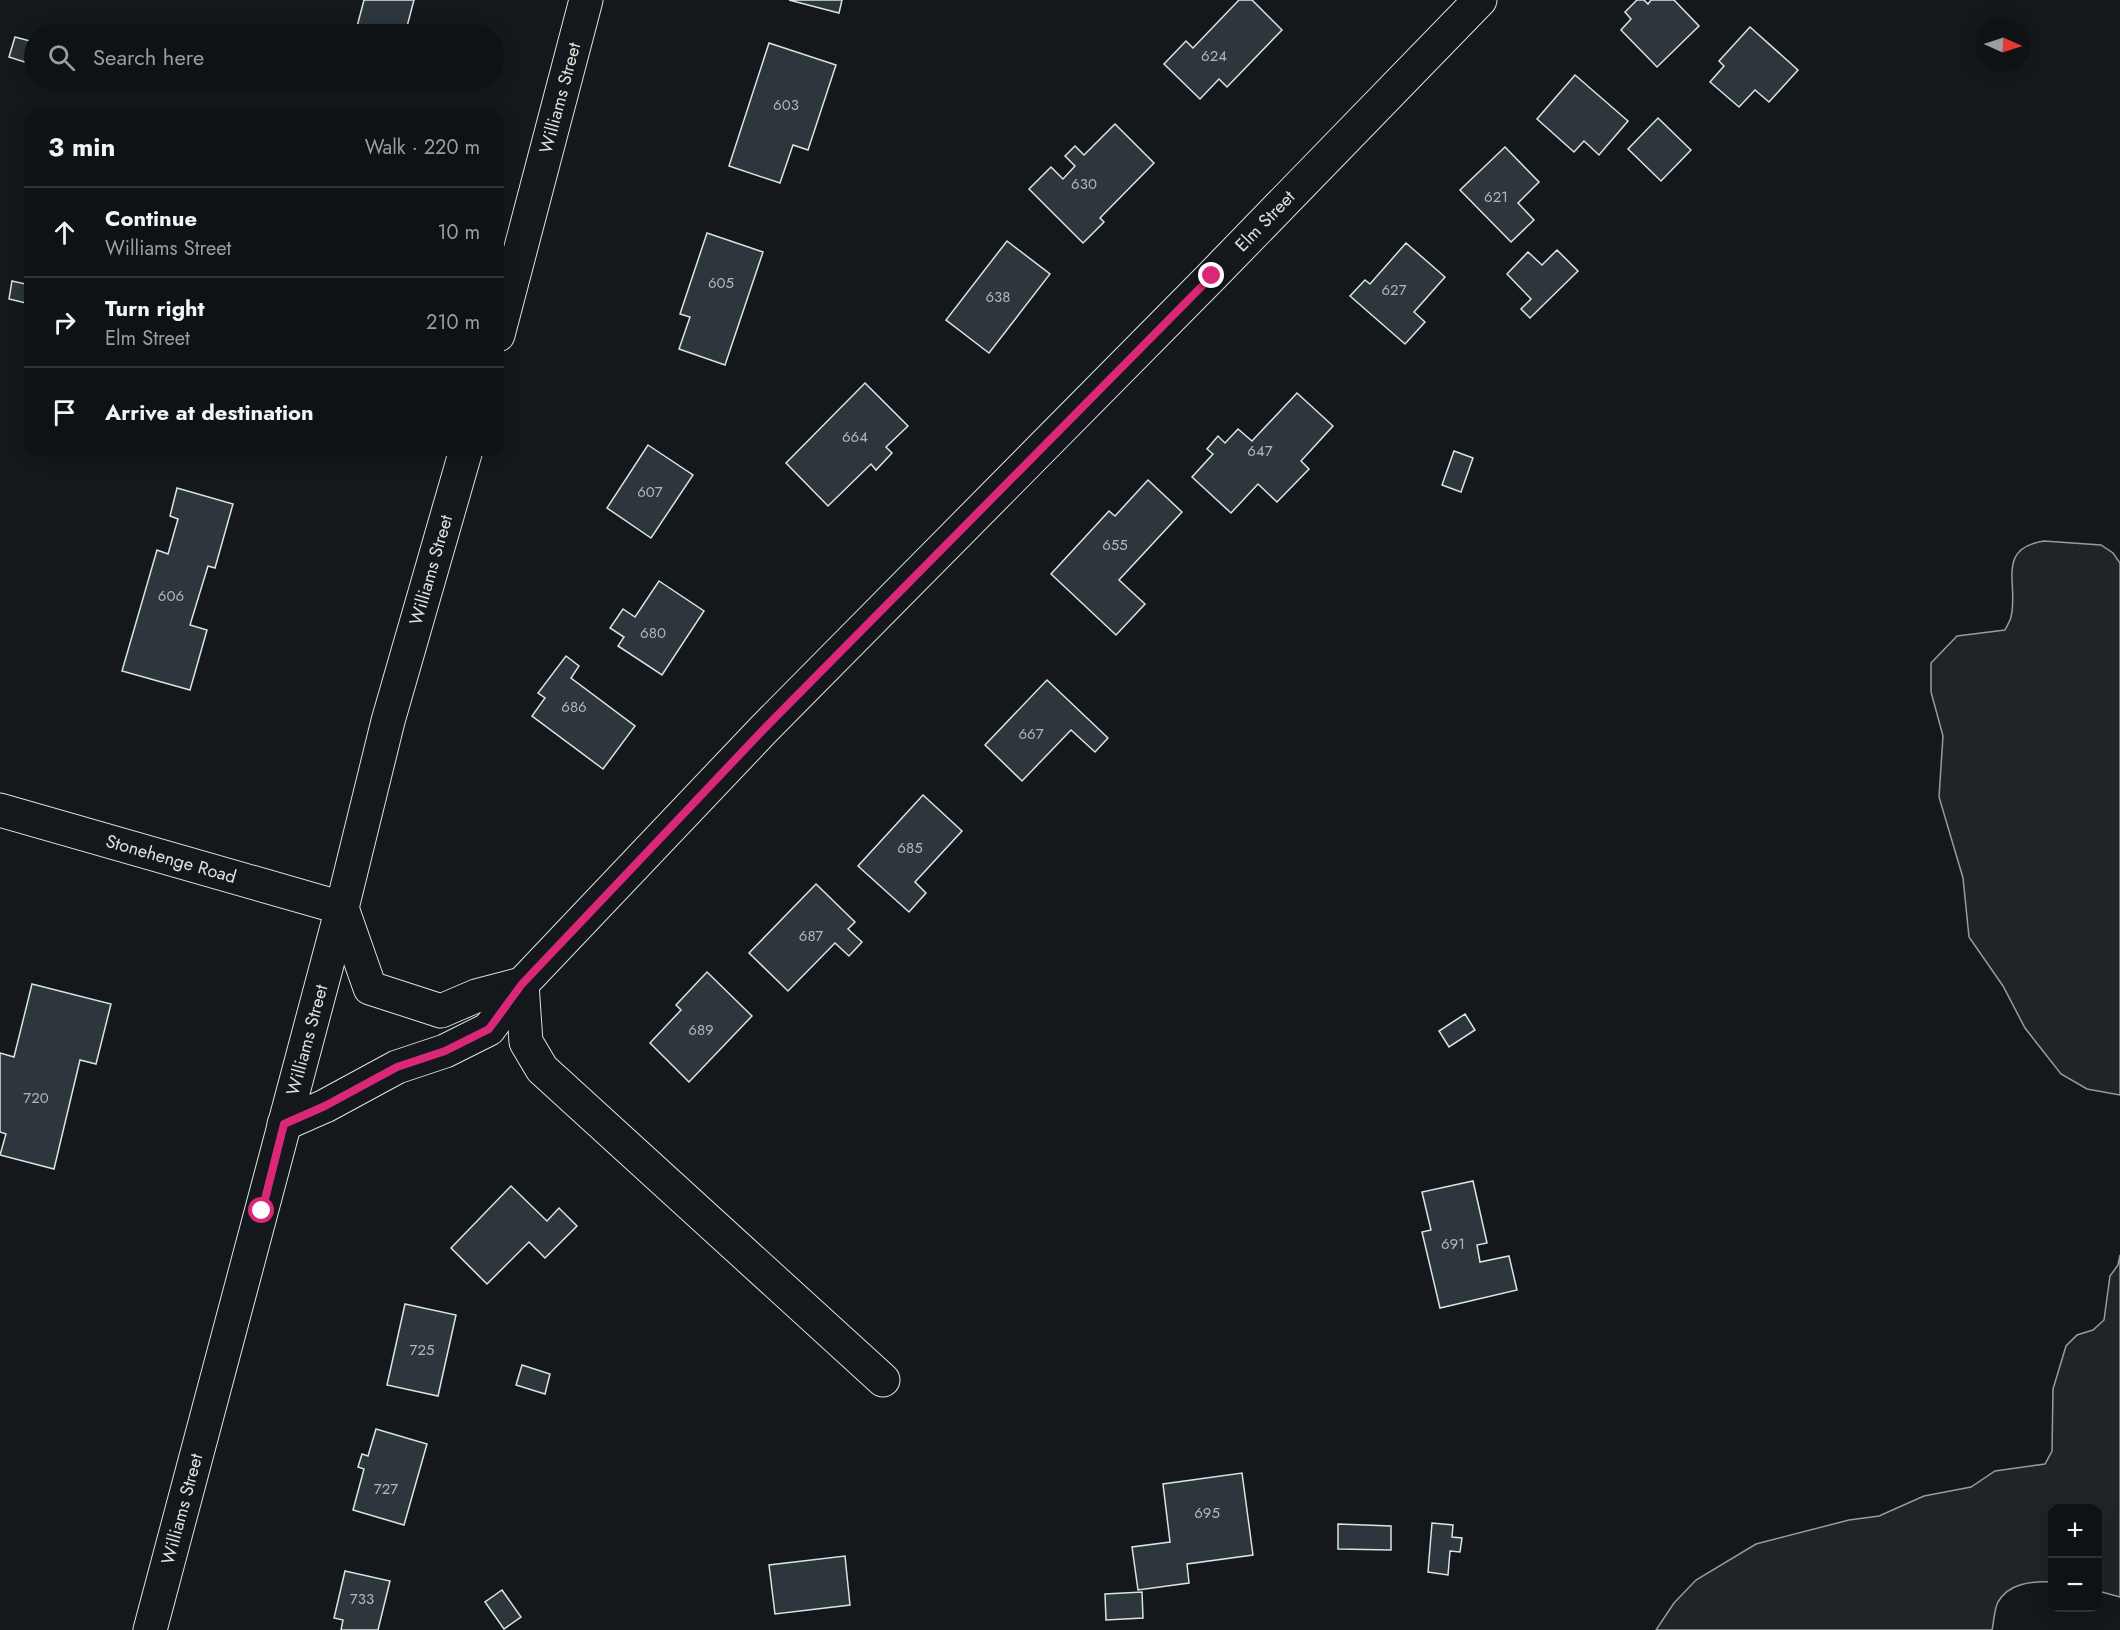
<!DOCTYPE html>
<meta charset="utf-8">
<style>
:root{--surface:#0f1215;--page:#181b1e;--text:#f1f3f6;--muted:#9b9ea0;--line:#2f3234}
body{margin:0;font-family:Jost,sans-serif;background:var(--page);color:var(--text)}
.controls{position:absolute;right:18px;bottom:18px;display:grid;overflow:hidden;border-radius:12px;box-shadow:0 3px 15px #0003}
.controls button{width:54px;height:54px;display:grid;place-items:center;padding:0;border:0;border-bottom:2px solid var(--line);background:var(--surface);color:var(--text);font:30px sans-serif}
.compass{position:absolute;left:1976px;top:18px;width:54px;height:54px;border-radius:50%;background:var(--surface);box-shadow:0 3px 15px #0003;rotate:93deg}
.stop{position:absolute;width:18px;height:18px;margin:-14px;border:4px solid #db2777;border-radius:50%;background:#fff}
.stop.end{background:#db2777;border-color:#fff;box-shadow:0 2px 6px #0008}
.list{margin:0;padding:0;list-style:none}
h2{display:flex;justify-content:space-between;align-items:center;height:78px;margin:0;padding:0 24px;font-size:26px}
h2 small{font-size:20px;font-weight:400;color:var(--muted)}
.list li{display:grid;grid-template-columns:39px 1fr auto;gap:18px;align-items:center;box-sizing:border-box;height:90px;padding:0 24px;border-top:2px solid var(--line)}
.list b{display:block;font-size:22px;white-space:nowrap}
.list p{margin:0;font-size:20px;white-space:nowrap;color:var(--muted)}
.list em{font-size:20px;font-style:normal;color:var(--muted)}
.icon{flex:none;width:33px;height:33px;fill:none;stroke:currentColor;stroke-width:2;stroke-linecap:round;stroke-linejoin:round}
.map{position:relative;flex:none;width:2120px;height:1630px;overflow:hidden}
.search{position:absolute;background:var(--surface);box-shadow:0 3px 15px #0003;left:24px;top:24px;width:480px;height:66px;display:flex;align-items:center;gap:15px;box-sizing:border-box;padding:0 21px;border-radius:33px;color:var(--muted);font-size:22px}
.panel{position:absolute;background:var(--surface);box-shadow:0 3px 15px #0003;left:24px;top:108px;width:480px;height:348px;border-radius:18px}
.map>svg:first-child{display:block}
.green{fill:#202428;stroke:#939e99;stroke-width:1.5}
.building{fill:#2c363c;stroke:#d8e6dc;stroke-width:1.5}
.lines{fill:none;stroke-linecap:round;stroke-linejoin:round}
.street-casing{stroke:#d8e6dc;stroke-width:35}
.secondary-casing{stroke:#d8e6dc;stroke-width:35}
.street{stroke:#14181c;stroke-width:33}
.secondary{stroke:#14181c;stroke-width:33}
.route{stroke:#db2777;stroke-width:8}
.labels{text-anchor:middle;dominant-baseline:central;stroke-width:4.5;stroke-linejoin:round;paint-order:stroke}
.number-label{font-size:15px;fill:#adbab4}
.street-label{font-size:18px;fill:#d8e6dc;stroke:#14181c}
</style>
<div class="map">
<svg width="2120" height="1630" viewBox="0 0 2120 1630">
<rect width="100%" height="100%" fill="#14181c"/>
<!-- green -->
<g class="green">
<path d="M2044,541l57,4 12,8 7,10v532l-33,-6 -26,-15 -36,-46 -22,-42 -34,-49 -6,-59 -24,-81 4,-61 -12,-44v-29l26,-27 48,-6c2,-4 5,-9 6,-13 8,-33 -16,-68 33,-76z"/>
<path d="M2120,1255v342l-22,-6v-83h-46v74c-20,-1 -43,1 -54,20 -4,8 -4,20 -6,28h-336l18,-27 22,-23 60,-36 93,-24 30,-4 45,-20 47,-9 24,-16 50,-7 7,-13 1,-62 13,-43 11,-11 16,-5 11,-10 6,-44 8,-11z"/>
</g>
<!-- building -->
<g class="building">
<polygon points="364,0 414,0 405,34 355,34"/>
<polygon points="789,0 842,0 839,13"/>
<polygon points="1239,0 1252,0 1282,30 1227,87 1219,79 1200,99 1164,64 1186,41 1193,48"/>
<polygon points="1637,0 1644,0 1648,4 1651,0 1674,0 1699,26 1657,67 1621,30 1631,19 1625,12"/>
<polygon points="1750,27 1798,70 1769,102 1755,90 1739,107 1710,82 1724,66 1719,61"/>
<polygon points="15,37 34,42 34,65 9,57"/>
<polygon points="769,43 836,65 808,150 793,145 780,183 729,166"/>
<polygon points="1575,75 1628,121 1599,155 1584,141 1574,152 1537,119"/>
<polygon points="1658,118 1691,150 1661,181 1628,149"/>
<polygon points="1115,124 1154,163 1100,218 1104,222 1083,243 1029,189 1051,167 1063,179 1075,166 1065,156 1075,146 1084,155"/>
<polygon points="1505,147 1539,182 1518,203 1534,220 1511,242 1460,190"/>
<polygon points="707,233 763,252 725,365 679,349 690,317 680,314"/>
<polygon points="1007,241 1050,274 989,353 946,320"/>
<polygon points="1406,243 1445,277 1414,312 1425,322 1405,344 1350,296 1365,280 1370,284"/>
<polygon points="1557,250 1578,271 1530,318 1521,309 1531,299 1507,274 1528,252 1542,265"/>
<polygon points="12,281 30,285 30,304 9,299"/>
<polygon points="865,383 908,426 886,447 892,453 876,470 871,464 828,506 786,463"/>
<polygon points="1297,393 1333,426 1301,461 1309,469 1277,502 1258,484 1231,513 1192,477 1213,454 1207,449 1218,436 1225,443 1238,429 1252,441"/>
<polygon points="648,445 693,475 651,538 607,508"/>
<polygon points="1454,451 1473,458 1461,492 1442,485"/>
<polygon points="1148,480 1182,512 1119,580 1145,604 1116,635 1051,574 1109,511 1115,516"/>
<polygon points="177,488 233,504 215,568 208,566 190,625 207,630 190,690 122,671 157,550 168,554 178,519 170,516"/>
<polygon points="659,581 704,611 662,675 618,646 624,637 610,628 623,609 635,617"/>
<polygon points="566,656 579,666 571,678 635,726 603,769 532,716 545,698 538,693"/>
<polygon points="1047,680 1108,738 1095,752 1071,730 1022,781 985,745"/>
<polygon points="923,795 962,831 915,882 926,893 909,912 858,866"/>
<polygon points="816,884 855,922 848,929 862,942 849,956 835,943 788,991 749,953"/>
<polygon points="707,972 752,1016 689,1082 650,1043 681,1010 676,1005"/>
<polygon points="32,984 111,1004 96,1064 80,1060 54,1169 0,1155 6,1134 0,1132 0,1053 14,1057"/>
<polygon points="1465,1014 1475,1030 1449,1047 1439,1031"/>
<polygon points="1473,1181 1487,1243 1477,1245 1480,1262 1509,1256 1517,1290 1440,1308 1422,1232 1431,1230 1422,1192"/>
<polygon points="511,1186 547,1221 559,1208 577,1226 545,1258 529,1242 487,1284 451,1248"/>
<polygon points="405,1304 456,1315 438,1396 387,1385"/>
<polygon points="522,1365 550,1374 545,1394 516,1385"/>
<polygon points="376,1429 427,1444 404,1525 353,1510 364,1469 358,1467 362,1454 368,1456"/>
<polygon points="1242,1473 1253,1555 1187,1564 1189,1583 1138,1590 1132,1547 1170,1542 1163,1484"/>
<polygon points="1432,1523 1453,1525 1452,1537 1462,1538 1460,1552 1450,1551 1448,1575 1428,1572"/>
<polygon points="1338,1524 1391,1526 1391,1550 1338,1549"/>
<polygon points="845,1556 850,1605 775,1614 769,1565"/>
<polygon points="345,1571 390,1581 378,1630 341,1630 343,1620 334,1618"/>
<polygon points="502,1590 521,1617 504,1629 485,1602"/>
<polygon points="1142,1592 1143,1618 1106,1620 1105,1594"/>
</g>
<g class="lines">
<!-- street casing -->
<g class="street-casing">
<g id="street">
<polyline points="0,810 342,908"/>
<polyline points="522,984 526,1042 542,1069 883,1380"/>
</g>
</g>
<!-- secondary casing -->
<g class="secondary-casing">
<g id="secondary">
<polyline points="498,335 586,0"/>
<polyline points="342,908 370,988 441,1011 476,996 522,984"/>
<polyline points="284,1124 325,1106 397,1067 445,1051 489,1029 522,984 764,729 1212,276 1480,0"/>
<polyline points="150,1630 342,908 388,721 466,450"/>
</g>
</g>
<!-- street -->
<use href="#street" class="street"/>
<!-- secondary -->
<use href="#secondary" class="secondary"/>
</g>
<g class="lines">
<!-- route -->
<polyline class="route" points="262,1211 284,1124 325,1106 397,1067 445,1051 489,1029 522,984 764,729 1212,276"/>
</g>
<g class="labels">
<!-- number labels -->
<g class="number-label">
<text x="1214" y="56">624</text>
<text x="786" y="105">603</text>
<text x="1084" y="184">630</text>
<text x="1496" y="197">621</text>
<text x="721" y="283">605</text>
<text x="1394" y="290">627</text>
<text x="998" y="297">638</text>
<text x="855" y="437">664</text>
<text x="1260" y="451">647</text>
<text x="650" y="492">607</text>
<text x="1115" y="545">655</text>
<text x="171" y="596">606</text>
<text x="653" y="633">680</text>
<text x="574" y="707">686</text>
<text x="1031" y="734">667</text>
<text x="910" y="848">685</text>
<text x="811" y="936">687</text>
<text x="701" y="1030">689</text>
<text x="36" y="1098">720</text>
<text x="1453" y="1244">691</text>
<text x="422" y="1350">725</text>
<text x="386" y="1489">727</text>
<text x="1207" y="1513">695</text>
<text x="362" y="1599">733</text>
</g>
<!-- street labels -->
<g class="street-label">
<text transform="translate(560 98) rotate(-75)">Williams Street</text>
<text transform="translate(1265 221) rotate(-46)">Elm Street</text>
<text transform="translate(431 570) rotate(-74)">Williams Street</text>
<text transform="translate(171 859) rotate(16)">Stonehenge Road</text>
<text transform="translate(307 1040) rotate(-75)">Williams Street</text>
<text transform="translate(182 1509) rotate(-75)">Williams Street</text>
</g>
</g>
</svg>
<div class="controls">
<button>+</button>
<button>−</button>
</div>
<svg class="compass" viewBox="-18 -18 36 36"><path d="M0-13l5 13h-10z" fill="#e53935"/><path d="M0 13l5-13h-10z" fill="#9b9ea0"/></svg>
<div class="stop" style="left:262px;top:1211px"></div>
<div class="stop end" style="left:1212px;top:276px"></div>
<div class="search"><svg class="icon" aria-label="search" viewBox="0 0 24 24"><circle cx="10" cy="10" r="6"/><path d="M15 15l6 6"/></svg>Search here</div>
<section class="panel">
<h2>3 min<small>Walk · 220 m</small></h2>
<ul class="list">
<li><svg class="icon" aria-label="ahead" viewBox="0 0 24 24"><path d="M12 20V5M6 11l6-6 6 6"/></svg><div><b>Continue</b><p>Williams Street</p></div><em>10 m</em></li>
<li><svg class="icon" aria-label="right" viewBox="0 0 24 24"><path d="M7 20v-9h11M14 6l5 5-5 5"/></svg><div><b>Turn right</b><p>Elm Street</p></div><em>210 m</em></li>
<li><svg class="icon" aria-label="arrive" viewBox="0 0 24 24"><path d="M6 21V4h12l-3 4 3 4H6"/></svg><div><b>Arrive at destination</b></div></li>
</ul>
</section>
</div>
